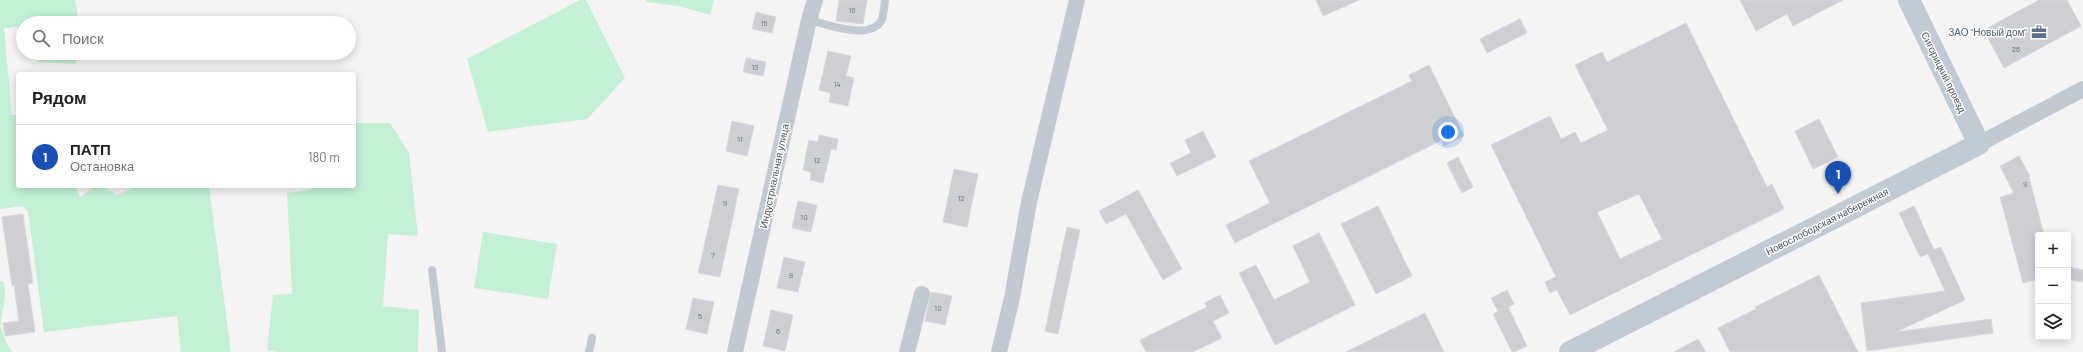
<!DOCTYPE html>
<html lang="ru">
<meta charset="utf-8">
<style>
:root{--surface:#fff;--page:#f2f2f2;--text:#202124;--muted:#757577;--line:#e0e0e0;--accent:#ea580c}
body{margin:0;font-family:Barlow,sans-serif;background:var(--page);color:var(--text)}
.controls{position:absolute;right:12px;bottom:12px;display:grid;overflow:hidden;border-radius:4px;box-shadow:0 2px 10px #0003}
.controls button{width:36px;height:36px;display:grid;place-items:center;padding:0;border:0;border-bottom:1px solid var(--line);background:var(--surface);color:var(--text);font:20px sans-serif}
.you{position:absolute;left:1448px;top:132px;width:14px;height:14px;margin:-10px;border:3px solid #fff;border-radius:50%;background:#1a73e8;box-shadow:0 0 0 6px #1a73e833}
.badge{display:grid;place-items:center;width:26px;height:26px;border-radius:50%;background:var(--accent);color:#fff;font-size:13px;font-weight:700}
.pin{position:absolute;translate:-50% -33px;filter:drop-shadow(0 1px 2px #0008)}
.pin::after{content:'';position:absolute;top:21px;width:14px;height:12px;background:inherit;clip-path:polygon(0 0,100% 0,50% 100%)}
.list{margin:0;padding:0;list-style:none}
h2{display:flex;justify-content:space-between;align-items:center;height:52px;margin:0;padding:0 16px;font-size:17px}
h2 small{font-size:13px;font-weight:400;color:var(--muted)}
.list li{display:grid;grid-template-columns:26px 1fr auto;gap:12px;align-items:center;box-sizing:border-box;height:64px;padding:0 16px;border-top:1px solid var(--line)}
.list b{display:block;font-size:15px;white-space:nowrap}
.list p{margin:0;font-size:13px;white-space:nowrap;color:var(--muted)}
.list em{font-size:13px;font-style:normal;color:var(--muted)}
.icon{flex:none;width:22px;height:22px;fill:none;stroke:currentColor;stroke-width:2;stroke-linecap:round;stroke-linejoin:round}
.map{position:relative;flex:none;width:2083px;height:352px;overflow:hidden}
.search{position:absolute;background:var(--surface);box-shadow:0 2px 10px #0003;left:16px;top:16px;width:340px;height:44px;display:flex;align-items:center;gap:10px;box-sizing:border-box;padding:0 14px;border-radius:22px;color:var(--muted);font-size:15px}
.panel{position:absolute;background:var(--surface);box-shadow:0 2px 10px #0003;left:16px;top:72px;width:340px;height:116px;border-radius:4px}
.map>svg:first-child{display:block}
.green{fill:#c3f1d5}
.building{fill:#cdcfd5;stroke:#d7d9de;fill-rule:evenodd}
.lines{fill:none;stroke-linecap:round;stroke-linejoin:round}
.lane{stroke:#c1cad2;stroke-width:8}
.street{stroke:#c1cad2;stroke-width:16}
.secondary{stroke:#c1cbd6;stroke-width:22}
.labels{text-anchor:middle;dominant-baseline:central;stroke-width:3;stroke-linejoin:round;paint-order:stroke}
.number-label{font-size:8px;fill:#6b747e}
.service-label{font-size:10px;fill:#4e5e75;stroke:#fff;text-anchor:end}
.street-label{font-size:10px;fill:#4a5661;stroke:#fff}
</style>
<div class="map">
<svg width="2083" height="352" viewBox="0 0 2083 352">
<rect width="100%" height="100%" fill="#f5f3f3"/>
<!-- green -->
<g class="green">
<path d="M0,0h75l4,23h-56v14l-6,-11 -13,3 8,86h6v71h57l5,11c17,-12 19,-15 37,-2l21,-9h71l22,166h-50l-4,-36 -133,16 -16,-121 -5,-5 -23,3z"/>
<polygon points="580,0 586,0 625,78 587,119 488,132 467,59"/>
<polygon points="646,0 714,0 710,15 679,6 646,2"/>
<polygon points="32,53 78,53 76,64 37,62"/>
<polygon points="354,123 390,123 409,153 418,236 388,234 383,306 419,310 418,352 278,352 267,350 273,295 292,294 287,193 313,189 313,186 354,186"/>
<polygon points="483,232 557,244 548,299 474,288"/>
<path d="M0,281h3c5,17 -1,25 -2,41 -1,9 6,22 11,30h-12z"/>
</g>
<!-- building -->
<g class="building">
<polygon points="839,0 867,0 863,24 836,21"/>
<polygon points="1316,0 1359,0 1323,16"/>
<polygon points="1740,0 1843,0 1793,26 1787,14 1756,31"/>
<polygon points="2039,0 2067,0 2081,26 2004,68 1984,30"/>
<polygon points="756,12 776,17 772,33 752,29"/>
<polygon points="1520,19 1527,33 1487,53 1480,39"/>
<path d="M1686,23l81,164 5,-3 12,25 -214,106 -13,-25 -7,3 -5,-11 11,-5 -65,-132 59,-29 11,23 14,-7 6,11 27,-13 -33,-65 27,-13 5,10zM1639,194l23,45 -42,20 -23,-47z"/>
<polygon points="828,51 851,56 846,76 854,78 848,106 829,102 831,93 819,90"/>
<polygon points="746,58 766,62 763,76 743,72"/>
<polygon points="1429,65 1464,136 1444,146 1442,140 1235,243 1226,225 1270,203 1249,161 1412,81 1409,75"/>
<polygon points="1819,119 1838,157 1813,169 1795,131"/>
<polygon points="732,121 754,126 747,156 726,151"/>
<polygon points="1203,131 1216,157 1177,176 1170,163 1191,153 1185,140"/>
<polygon points="819,135 838,139 836,150 831,149 823,183 810,180 811,172 803,170 809,140 818,142"/>
<polygon points="2019,156 2030,176 2029,177 2044,235 2038,235 2038,279 2023,283 2000,197 2014,193 2000,166"/>
<polygon points="1458,157 1473,187 1462,193 1447,163"/>
<polygon points="954,169 978,174 967,227 943,222"/>
<polygon points="718,185 739,189 720,277 698,273"/>
<polygon points="1138,190 1182,269 1163,280 1126,214 1106,224 1099,211"/>
<polygon points="798,201 817,205 811,232 792,228"/>
<polygon points="1378,206 1412,276 1376,294 1341,224"/>
<polygon points="1914,206 1934,250 1941,247 1965,300 1896,332 1991,319 1993,333 1867,351 1861,303 1945,291 1928,254 1920,257 1899,213"/>
<polygon points="23,214 33,283 28,284 35,332 5,336 3,323 19,321 14,285 12,286 2,217"/>
<polygon points="1067,227 1080,230 1058,334 1045,331"/>
<polygon points="1319,233 1355,305 1275,345 1239,273 1256,265 1274,300 1310,282 1293,246"/>
<polygon points="784,257 805,262 798,292 777,288"/>
<polygon points="2068,267 2083,270 2083,282 2068,279"/>
<polygon points="1819,275 1858,352 1730,352 1718,328 1756,309 1755,307"/>
<polygon points="1507,290 1514,304 1502,310 1508,307 1527,346 1514,352 1512,352 1493,314 1498,311 1491,298"/>
<polygon points="931,292 952,296 945,325 925,321"/>
<polygon points="1220,295 1229,313 1213,321 1222,338 1193,352 1146,352 1140,340 1207,307 1205,303"/>
<polygon points="693,298 714,302 707,334 686,329"/>
<polygon points="771,310 793,315 785,351 763,346"/>
<polygon points="1425,313 1444,352 1346,352"/>
<polygon points="1698,339 1706,352 1674,352"/>
</g>
<g class="lines">
<!-- lane -->
<g class="lane">
<path d="M809,20c17,4 63,22 73,-1 2,-5 2,-13 3,-19"/>
<polyline points="432,270 442,352"/>
<polyline points="589,352 592,338"/>
</g>
<!-- street -->
<g class="street">
<polyline points="1979,144 2083,89"/>
<polyline points="735,352 809,20 815,0"/>
<polyline points="907,352 922,294"/>
<polyline points="999,352 1012,298 1029,202 1077,0"/>
</g>
<!-- secondary -->
<polyline class="secondary" points="1570,352 1979,144 1909,0"/>
</g>
<!-- icons -->
<defs>
<g id="office-bare" transform="scale(1.2)"><path d="M-6-3h4V-5.5h4V-3h4V5H-6ZM-1-4.5V-3h2v-1.5ZM-6 0V1H6V0Z" fill="#5c6f8a" stroke="#fff" stroke-width="2.5" paint-order="stroke"/></g>
</defs>
<g fill-rule="evenodd">
<use href="#office-bare" x="2039" y="32"/>
</g>
<g class="labels">
<!-- number labels -->
<g class="number-label">
<text x="852" y="10">16</text>
<text x="764" y="23">15</text>
<text x="2016" y="49">26</text>
<text x="755" y="67">13</text>
<text x="837" y="84">14</text>
<text x="740" y="139">11</text>
<text x="817" y="160">12</text>
<text x="2025" y="184">9</text>
<text x="961" y="198">12</text>
<text x="725" y="203">9</text>
<text x="804" y="217">10</text>
<text x="713" y="255">7</text>
<text x="791" y="275">8</text>
<text x="938" y="308">10</text>
<text x="700" y="316">5</text>
<text x="778" y="331">6</text>
</g>
<!-- service labels -->
<g class="service-label">
<text x="2027" y="32">ЗАО "Новый дом"</text>
</g>
<!-- street labels -->
<g class="street-label">
<text transform="translate(1944 72) rotate(64)">Сигорицкий проезд</text>
<text transform="translate(774 176) rotate(-78)">Индустриальная улица</text>
<text transform="translate(1827 221) rotate(-27)">Новослободская набережная</text>
</g>
</g>
</svg>
<div class="controls">
<button>+</button>
<button>−</button>
<button><svg class="icon" aria-label="layers" viewBox="0 0 24 24"><path d="M12 4l9 5-9 5-9-5zM3 14l9 5 9-5"/></svg></button>
</div>
<div class="you"></div>
<div class="pin badge" style="left:1838px;top:194px;background:#1a4fb4">1</div>
<div class="search"><svg class="icon" aria-label="search" viewBox="0 0 24 24"><circle cx="10" cy="10" r="6"/><path d="M15 15l6 6"/></svg>Поиск</div>
<section class="panel">
<h2>Рядом<small></small></h2>
<ul class="list">
<li><span class="badge" style="background:#1a4fb4">1</span><div><b>ПАТП</b><p>Остановка</p></div><em>180 m</em></li>
</ul>
</section>
</div>
